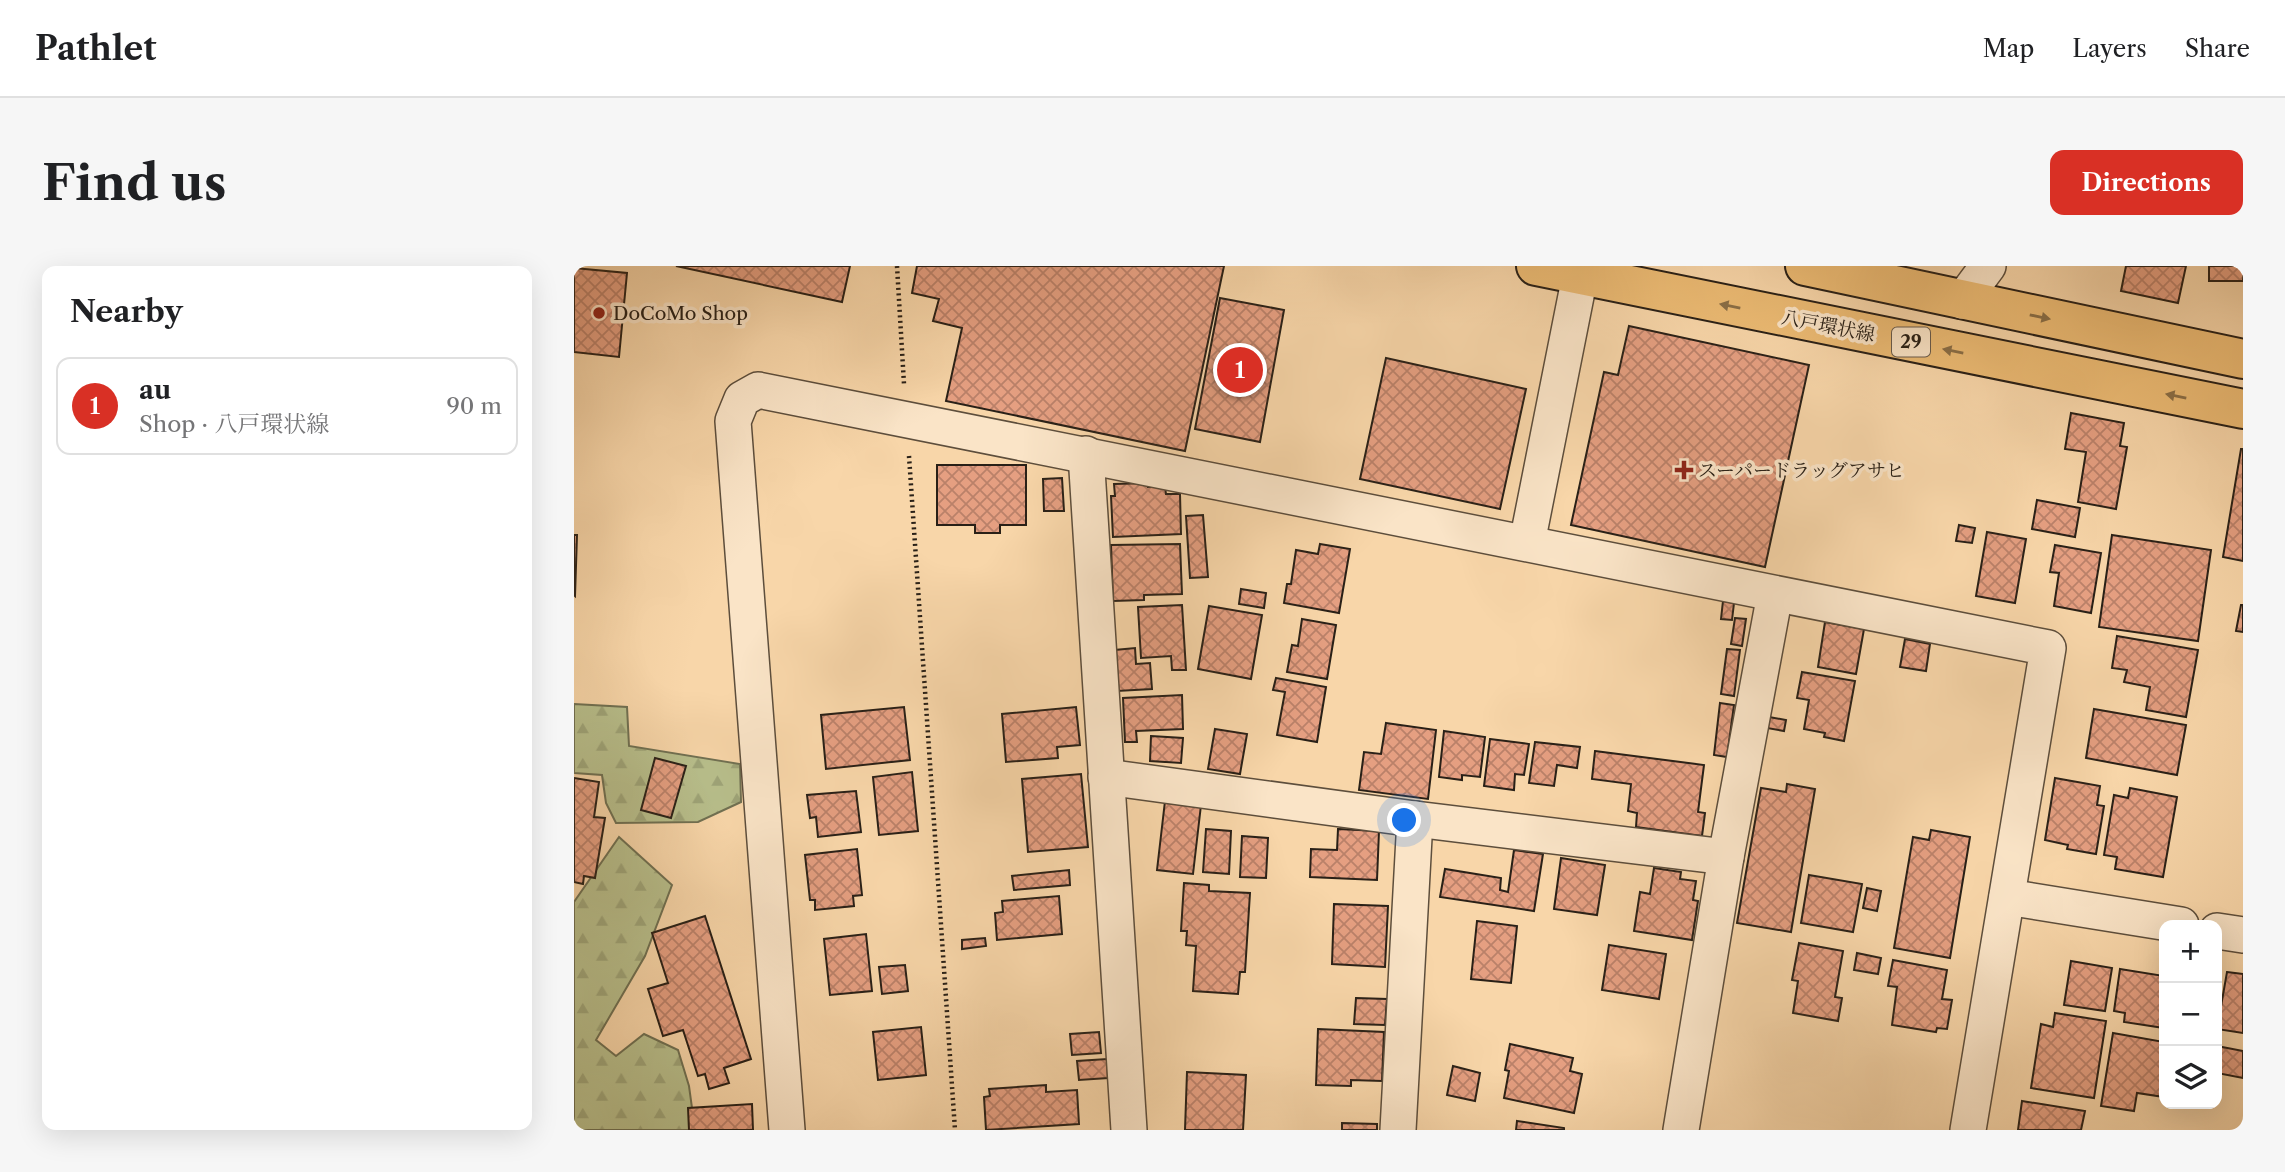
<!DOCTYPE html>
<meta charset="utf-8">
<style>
:root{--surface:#fff;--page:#f6f6f6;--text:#202124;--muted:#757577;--line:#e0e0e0;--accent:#d93025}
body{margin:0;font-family:"Libre Caslon Text","Noto Serif JP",serif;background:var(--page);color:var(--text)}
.controls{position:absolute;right:21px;bottom:21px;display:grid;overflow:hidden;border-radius:14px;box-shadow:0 7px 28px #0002}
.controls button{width:63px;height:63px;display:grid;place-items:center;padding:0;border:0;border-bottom:2px solid var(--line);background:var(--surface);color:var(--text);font:35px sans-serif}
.you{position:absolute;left:831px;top:555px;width:24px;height:24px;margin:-18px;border:5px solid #fff;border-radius:50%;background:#1a73e8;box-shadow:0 0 0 10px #1a73e833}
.badge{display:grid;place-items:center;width:46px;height:46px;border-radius:50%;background:var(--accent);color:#fff;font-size:23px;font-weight:700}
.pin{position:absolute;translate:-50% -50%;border:4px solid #fff;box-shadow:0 2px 7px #0006}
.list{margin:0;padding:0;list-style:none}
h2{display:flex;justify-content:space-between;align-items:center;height:91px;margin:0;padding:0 28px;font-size:30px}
h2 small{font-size:23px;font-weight:400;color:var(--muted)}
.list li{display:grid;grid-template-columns:46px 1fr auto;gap:21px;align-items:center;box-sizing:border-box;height:98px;margin:0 14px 14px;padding:0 14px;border:2px solid var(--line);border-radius:14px}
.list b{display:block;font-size:26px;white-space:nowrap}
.list p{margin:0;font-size:23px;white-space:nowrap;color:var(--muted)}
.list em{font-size:23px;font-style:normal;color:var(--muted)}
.icon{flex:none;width:38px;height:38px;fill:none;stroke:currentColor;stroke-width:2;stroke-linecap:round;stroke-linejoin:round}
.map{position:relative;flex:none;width:1669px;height:864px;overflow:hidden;border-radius:14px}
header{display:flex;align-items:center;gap:42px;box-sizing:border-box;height:98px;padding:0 35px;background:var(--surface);border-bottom:2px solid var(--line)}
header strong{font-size:33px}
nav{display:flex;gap:38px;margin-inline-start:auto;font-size:24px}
.intro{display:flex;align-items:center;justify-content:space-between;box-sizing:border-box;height:168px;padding:0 42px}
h1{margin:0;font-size:49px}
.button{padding:18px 32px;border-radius:14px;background:var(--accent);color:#fff;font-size:24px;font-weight:700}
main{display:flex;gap:42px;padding:0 42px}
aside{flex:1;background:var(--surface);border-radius:14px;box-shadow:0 7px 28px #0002}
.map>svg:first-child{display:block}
.forest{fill:url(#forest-firs);stroke:#707052;stroke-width:2}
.building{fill:url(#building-cross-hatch);stroke:#292017;stroke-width:2}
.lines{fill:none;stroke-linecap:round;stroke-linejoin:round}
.street-casing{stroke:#5d4e3c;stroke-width:38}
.primary-casing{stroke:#292017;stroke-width:42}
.path{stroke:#292017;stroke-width:4.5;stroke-dasharray:2 3.5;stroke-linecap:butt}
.street{stroke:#fae4c7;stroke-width:35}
.primary{stroke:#ecbb74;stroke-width:38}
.oneway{fill:#8a6e46}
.poi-dot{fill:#8f2418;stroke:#fae4c7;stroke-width:2.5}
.labels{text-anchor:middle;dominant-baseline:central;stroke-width:7;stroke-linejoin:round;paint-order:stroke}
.shield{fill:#fae4c7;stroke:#685b4c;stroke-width:2}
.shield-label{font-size:18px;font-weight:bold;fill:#292017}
.poi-label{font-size:19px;fill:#292017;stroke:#fae4c7;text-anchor:start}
.street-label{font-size:19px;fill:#292017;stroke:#fae4c7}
</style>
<header>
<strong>Pathlet</strong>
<nav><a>Map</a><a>Layers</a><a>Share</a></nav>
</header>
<div class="intro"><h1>Find us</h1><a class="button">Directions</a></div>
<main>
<aside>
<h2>Nearby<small></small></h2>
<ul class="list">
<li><span class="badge">1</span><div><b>au</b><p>Shop · 八戸環状線</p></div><em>90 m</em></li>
</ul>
</aside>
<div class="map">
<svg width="1669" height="864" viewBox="0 0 1669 864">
<defs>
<pattern id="forest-firs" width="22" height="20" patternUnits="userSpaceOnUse" patternTransform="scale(1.75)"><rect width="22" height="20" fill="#b8bf8c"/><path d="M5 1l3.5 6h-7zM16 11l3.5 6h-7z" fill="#9ea478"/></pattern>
<pattern id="building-cross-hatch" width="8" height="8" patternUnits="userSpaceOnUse" patternTransform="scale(1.75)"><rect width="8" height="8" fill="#e59f81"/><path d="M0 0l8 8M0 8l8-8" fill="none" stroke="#ba8169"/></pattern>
</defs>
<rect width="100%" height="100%" fill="#f8d6a9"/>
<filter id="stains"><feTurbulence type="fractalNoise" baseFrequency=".00286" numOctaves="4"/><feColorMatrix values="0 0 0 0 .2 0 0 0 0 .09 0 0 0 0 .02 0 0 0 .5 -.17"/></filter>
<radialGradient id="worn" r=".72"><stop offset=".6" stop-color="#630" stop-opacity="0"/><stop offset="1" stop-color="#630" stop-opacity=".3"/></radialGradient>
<!-- forest -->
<g class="forest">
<polygon points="0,438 53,441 55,480 166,498 167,536 124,556 42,557 32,537 28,509 0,507"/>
<polygon points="45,571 98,619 71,690 22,774 42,790 70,768 104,784 115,820 121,864 0,864 0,636"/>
</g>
<!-- building -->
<g class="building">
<polygon points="102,0 276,0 268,36"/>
<polygon points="343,0 650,0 611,185 372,135 388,62 359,55 365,33 338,27"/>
<polygon points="1552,0 1612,0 1604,37 1547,25"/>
<rect x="1635" y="0" width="34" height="15"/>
<polygon points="0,2 53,7 45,91 0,86"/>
<polygon points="646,32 710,44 686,176 621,163"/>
<polygon points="1055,60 1235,99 1191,301 997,259 1030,106 1044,109"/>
<polygon points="812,92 952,123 926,243 786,213"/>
<polygon points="1497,147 1550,157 1546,180 1553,181 1542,243 1504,236 1512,186 1491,183"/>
<polygon points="1667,183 1669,183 1669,295 1649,291"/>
<polygon points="363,199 452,199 452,259 426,259 426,267 401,267 401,259 363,259"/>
<polygon points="488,212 490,245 470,245 469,213"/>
<polygon points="574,217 574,221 591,221 592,228 606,228 607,268 539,271 537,230 541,230 540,218"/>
<polygon points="1463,234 1506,242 1501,271 1458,263"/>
<polygon points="629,249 634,311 616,312 612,250"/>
<polygon points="1385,259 1401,262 1398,277 1382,275"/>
<polygon points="1413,266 1452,273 1441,337 1402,330"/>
<polygon points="0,269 3,269 1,330 0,329"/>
<polygon points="1538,269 1637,284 1624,375 1525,361"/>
<polygon points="606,278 608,328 570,329 570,334 539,335 537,279"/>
<polygon points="746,278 776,283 765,347 710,337 713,318 717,318 722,284 744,288"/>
<polygon points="1481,279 1527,287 1517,347 1480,340 1485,307 1476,306"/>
<polygon points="667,323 692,327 690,342 665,338"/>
<polygon points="1149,335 1160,337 1158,354 1147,353"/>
<polygon points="608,339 612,404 598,404 597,390 567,392 564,341"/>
<polygon points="1667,339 1669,339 1669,366 1662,365"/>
<polygon points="635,340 688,349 677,413 624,403"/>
<polygon points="1161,352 1172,353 1168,380 1157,378"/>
<polygon points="728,353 762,359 753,413 713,406 718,379 724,380"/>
<polygon points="1251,356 1290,363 1282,408 1244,401"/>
<polygon points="1543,370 1624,384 1612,451 1572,444 1576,421 1550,416 1553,404 1538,402"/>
<polygon points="1331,373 1356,378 1352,405 1326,401"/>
<polygon points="561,382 562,398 576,397 578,423 543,425 541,384"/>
<polygon points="1153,383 1166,384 1160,430 1147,428"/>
<polygon points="1228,406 1281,415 1270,475 1250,471 1251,467 1230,463 1235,434 1223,432"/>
<polygon points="702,412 752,421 743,476 703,469 711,426 699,424"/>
<polygon points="608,429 609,463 562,465 563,476 551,476 549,432"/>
<polygon points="1146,437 1160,439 1153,491 1140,489"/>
<polygon points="330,441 336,494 252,503 247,449"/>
<polygon points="502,441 506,479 483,481 484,492 432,496 428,448"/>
<polygon points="1520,443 1612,459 1603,509 1512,492"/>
<polygon points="1195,451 1212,454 1210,465 1193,462"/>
<polygon points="812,457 862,464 854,533 785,524 790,486 807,488"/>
<polygon points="641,463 673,468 666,508 634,503"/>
<polygon points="870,465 911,471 906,511 888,509 888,514 865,511"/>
<polygon points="577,470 609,472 607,497 576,495"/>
<polygon points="916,473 955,478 950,509 941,508 940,524 910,520"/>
<polygon points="961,476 1006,481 1003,502 983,499 980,520 955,517"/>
<polygon points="1021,485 1130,499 1124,546 1131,547 1128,570 1062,561 1063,547 1054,545 1057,518 1018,513"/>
<polygon points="81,492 112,500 97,552 67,544"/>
<polygon points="338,506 344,565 305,569 299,511"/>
<polygon points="507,508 514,581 454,586 448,513"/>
<polygon points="0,512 25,516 20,551 31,552 21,612 10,610 9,618 0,616"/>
<polygon points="1481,512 1526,520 1523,539 1530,540 1522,588 1493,583 1494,579 1471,574"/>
<polygon points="1213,518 1241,523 1217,666 1163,657 1187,522 1212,526"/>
<polygon points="1556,522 1603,531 1589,611 1541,603 1543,591 1530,589 1540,529 1554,532"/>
<polygon points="282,525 287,566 244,571 242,551 236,552 233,529"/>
<polygon points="591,535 627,539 619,608 583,604"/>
<polygon points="632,563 657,565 655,608 629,606"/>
<polygon points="764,563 805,565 803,614 736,611 737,583 763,584"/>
<polygon points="1357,564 1396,571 1376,692 1320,682 1339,571 1355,574"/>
<polygon points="668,570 694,572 692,612 666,611"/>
<polygon points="283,583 288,629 279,630 280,640 241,644 241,634 236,634 231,589"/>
<polygon points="940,584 969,588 960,645 866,631 871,603 927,612 926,624 934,626"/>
<polygon points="987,592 1031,599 1023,649 980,643"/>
<polygon points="1080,602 1107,606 1106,613 1122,615 1119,634 1124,635 1118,674 1060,665 1066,626 1076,628"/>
<polygon points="495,604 496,619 440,624 438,610"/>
<polygon points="1235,609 1288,618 1279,666 1227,657"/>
<polygon points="610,617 635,619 635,625 676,627 671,706 666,706 664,728 619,725 622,680 612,679 613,665 607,665"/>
<polygon points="1293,622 1307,625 1303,645 1289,642"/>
<polygon points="485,630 488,668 423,674 421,647 429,646 428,635"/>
<polygon points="760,638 814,640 811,701 758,698"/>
<polygon points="131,650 177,793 150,802 155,817 135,823 131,808 124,810 109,764 89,770 74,723 94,717 78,667"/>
<polygon points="903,655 943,660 937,717 897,713"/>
<polygon points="292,668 298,725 256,729 250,673"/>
<polygon points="411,672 412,680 388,683 388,674"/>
<polygon points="1225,677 1269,685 1261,731 1268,732 1264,755 1219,747 1224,715 1218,714"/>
<polygon points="1035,679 1092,688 1085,733 1028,724"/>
<polygon points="1283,687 1307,692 1304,708 1280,704"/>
<polygon points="1319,694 1373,704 1368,733 1378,734 1373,763 1363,762 1362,766 1318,759 1323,721 1314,720"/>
<polygon points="1497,695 1538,702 1531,745 1490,739"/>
<polygon points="331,699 334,725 308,728 305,701"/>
<polygon points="1546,703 1590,710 1590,762 1550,756 1551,747 1540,745"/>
<polygon points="1653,706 1669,708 1669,767 1643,763"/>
<polygon points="782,732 813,733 811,759 780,758"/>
<polygon points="1481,747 1532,755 1520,832 1457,822 1467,758 1479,761"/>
<polygon points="347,761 352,809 304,814 299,766"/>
<polygon points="744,763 810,766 808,815 777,814 777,820 742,819"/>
<polygon points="525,766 527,787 498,789 496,768"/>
<polygon points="1539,767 1590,776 1590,831 1563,827 1560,845 1527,840"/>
<polygon points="936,778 999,792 996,805 1008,808 1000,847 930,832 935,805 931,804"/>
<polygon points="1643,780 1669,785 1669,812 1643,807"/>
<polygon points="533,793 534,812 505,814 503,795"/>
<polygon points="879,800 906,807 901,835 873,829"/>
<polygon points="613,806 672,809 669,864 611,864"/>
<polygon points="472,819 472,826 503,824 505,858 412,864 410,831 416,830 415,823"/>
<polygon points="1448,835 1511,845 1507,864 1444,864"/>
<polygon points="178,838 179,864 115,864 114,842"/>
<polygon points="943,855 990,862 990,864 942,864"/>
<polygon points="768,857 803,858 803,864 768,864"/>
</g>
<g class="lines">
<!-- street casing -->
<g class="street-casing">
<g id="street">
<polyline points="1388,35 1414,0"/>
<polyline points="512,188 555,864"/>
<polyline points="953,277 1006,10"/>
<polyline points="532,511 841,553 1152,591"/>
<polyline points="1433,631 1607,659"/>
<polyline points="1643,665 1669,669"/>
<polyline points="213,864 159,155 168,133 184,124 1474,382 1394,864"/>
<polyline points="824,864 841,553"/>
<polyline points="1107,864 1152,591 1201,328"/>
</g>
</g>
<!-- primary casing -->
<g class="primary-casing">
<g id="primary">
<polyline points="962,0 1669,143"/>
<polyline points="1231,0 1669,93"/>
</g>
</g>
<!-- path -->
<g class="path">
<polyline points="323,0 330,118"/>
<polyline points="335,190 381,864"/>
</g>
<!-- street -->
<use href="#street" class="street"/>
<!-- primary -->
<use href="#primary" class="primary"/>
</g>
<!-- one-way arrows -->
<defs><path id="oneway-solid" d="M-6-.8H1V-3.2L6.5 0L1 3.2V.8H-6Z" transform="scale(1.75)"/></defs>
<g class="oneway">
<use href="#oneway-solid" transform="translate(1156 40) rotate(-169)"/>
<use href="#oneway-solid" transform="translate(1466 51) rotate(12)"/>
<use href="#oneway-solid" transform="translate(1379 85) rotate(-169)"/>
<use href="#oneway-solid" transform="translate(1602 130) rotate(-169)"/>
</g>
<!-- markers -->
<g class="poi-dot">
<circle cx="25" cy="47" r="7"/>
<path d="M1106.5 193.5h7v7h7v7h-7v7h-7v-7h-7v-7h7z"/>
</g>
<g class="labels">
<!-- shield labels -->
<rect class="shield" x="1318" y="61.5" width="38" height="29" rx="5"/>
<g class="shield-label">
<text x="1337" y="76">29</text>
</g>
<!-- poi labels -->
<g class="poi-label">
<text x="39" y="47">DoCoMo Shop</text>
<text x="1124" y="204">スーパードラッグアサヒ</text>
</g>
<!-- street labels -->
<g class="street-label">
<text transform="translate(1254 60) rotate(11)">八戸環状線</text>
</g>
</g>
<rect width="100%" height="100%" filter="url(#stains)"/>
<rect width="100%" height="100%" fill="url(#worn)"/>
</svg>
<div class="controls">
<button>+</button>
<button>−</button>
<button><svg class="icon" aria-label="layers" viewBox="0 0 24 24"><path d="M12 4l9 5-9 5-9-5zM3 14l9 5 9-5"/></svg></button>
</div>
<div class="you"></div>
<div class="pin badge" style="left:666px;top:104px">1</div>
</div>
</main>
